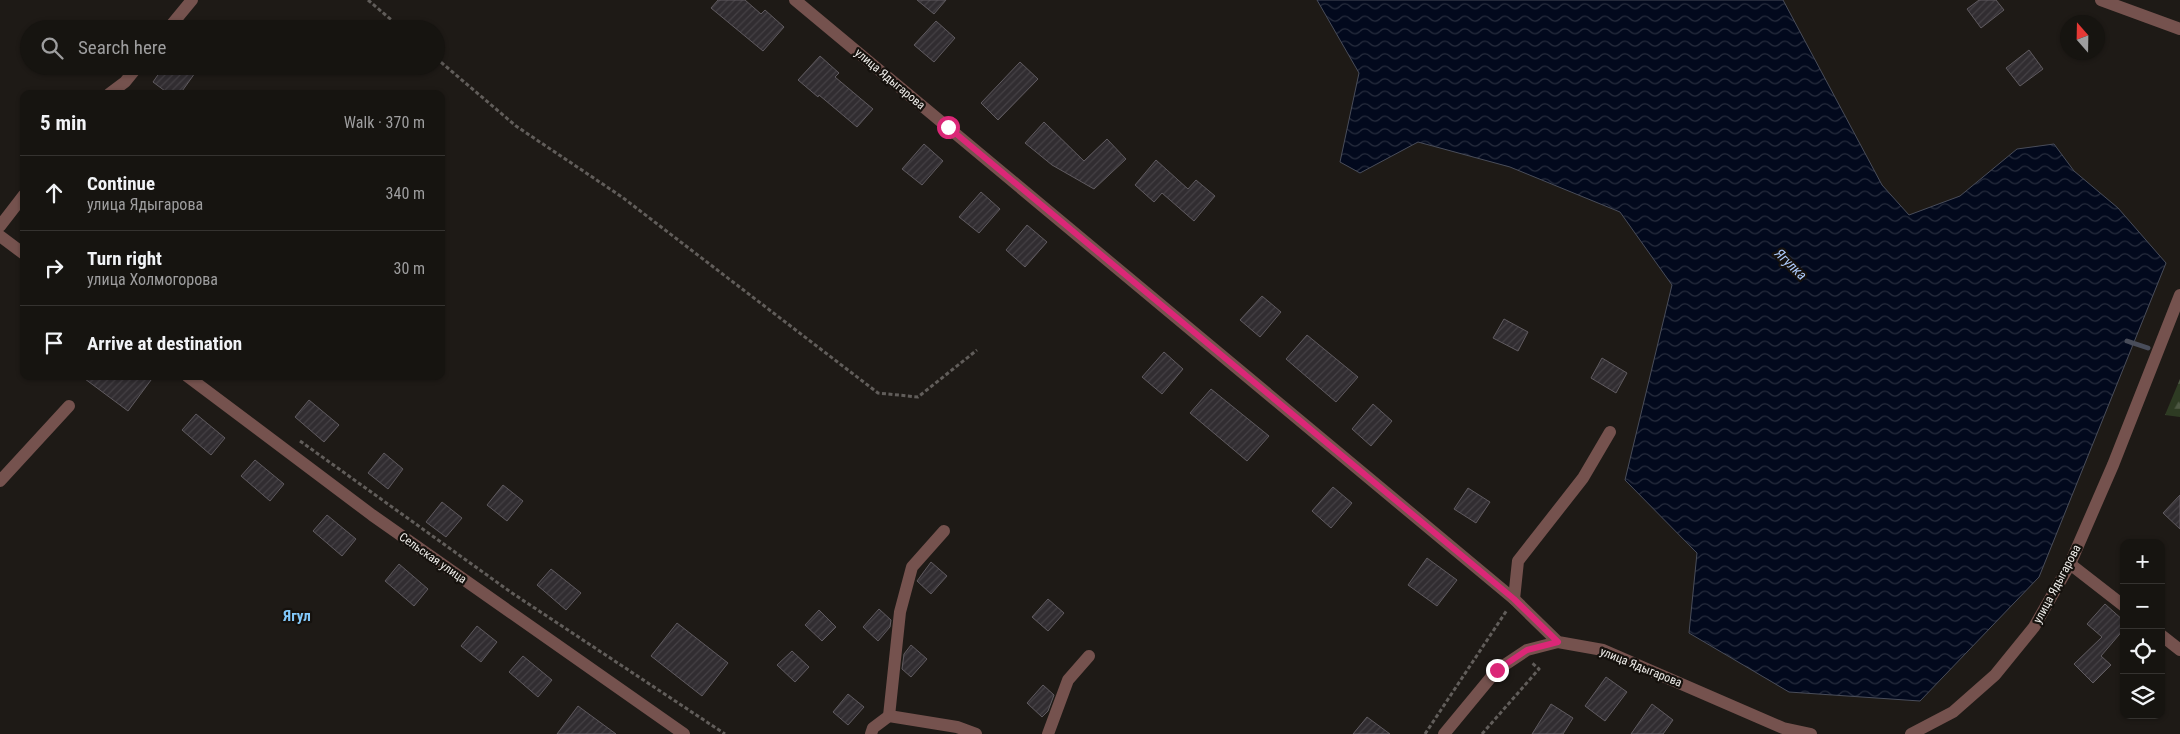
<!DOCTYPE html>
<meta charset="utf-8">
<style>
:root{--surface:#161410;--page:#23211e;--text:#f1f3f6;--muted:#9e9e9f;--line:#353330}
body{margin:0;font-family:"Roboto Condensed",sans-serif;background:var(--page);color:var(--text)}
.controls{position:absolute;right:15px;bottom:15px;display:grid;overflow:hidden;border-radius:10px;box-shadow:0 1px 4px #0004}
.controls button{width:45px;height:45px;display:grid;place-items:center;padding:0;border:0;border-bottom:1px solid var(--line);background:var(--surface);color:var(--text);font:25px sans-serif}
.compass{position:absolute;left:2060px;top:15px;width:45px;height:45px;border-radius:50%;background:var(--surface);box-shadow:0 1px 4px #0004;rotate:340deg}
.stop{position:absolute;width:15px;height:15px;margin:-11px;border:4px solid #db2777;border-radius:50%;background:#fff}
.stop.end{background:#db2777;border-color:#fff;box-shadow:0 1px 5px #0008}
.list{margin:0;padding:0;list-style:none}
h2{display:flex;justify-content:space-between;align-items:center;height:65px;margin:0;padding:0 20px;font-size:21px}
h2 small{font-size:16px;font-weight:400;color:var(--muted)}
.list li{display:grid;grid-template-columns:32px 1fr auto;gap:15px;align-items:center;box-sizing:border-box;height:75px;padding:0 20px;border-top:1px solid var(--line)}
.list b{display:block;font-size:19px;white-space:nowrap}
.list p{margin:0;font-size:16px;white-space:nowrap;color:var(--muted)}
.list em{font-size:16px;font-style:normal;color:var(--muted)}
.icon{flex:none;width:28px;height:28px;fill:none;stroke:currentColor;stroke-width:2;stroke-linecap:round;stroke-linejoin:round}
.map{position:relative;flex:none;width:2180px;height:734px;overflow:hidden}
.search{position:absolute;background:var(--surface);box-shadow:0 1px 4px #0004;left:20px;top:20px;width:425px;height:55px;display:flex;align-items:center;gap:12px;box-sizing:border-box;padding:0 18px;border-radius:28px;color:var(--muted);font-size:19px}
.panel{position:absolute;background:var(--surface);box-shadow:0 1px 4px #0004;left:20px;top:90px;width:425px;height:290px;border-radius:10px}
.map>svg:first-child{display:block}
.forest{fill:url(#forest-firs)}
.water{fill:url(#water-waves);stroke:#494d5a}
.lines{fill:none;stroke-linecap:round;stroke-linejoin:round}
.stream{stroke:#494d5a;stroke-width:5}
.building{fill:url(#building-hatch);stroke:#605b60}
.path{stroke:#615d5a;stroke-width:3;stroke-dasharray:4 2.5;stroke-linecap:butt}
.minor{stroke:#75524e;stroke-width:12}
.route{stroke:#db2777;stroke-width:6}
.labels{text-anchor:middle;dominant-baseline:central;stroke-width:4.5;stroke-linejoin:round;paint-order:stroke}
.street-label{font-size:12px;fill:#eeece9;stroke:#15110d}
.water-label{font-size:14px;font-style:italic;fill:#aecbfc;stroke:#15110d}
.quarter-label{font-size:15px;font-weight:bold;fill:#82c8fa;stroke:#15110d}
</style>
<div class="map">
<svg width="2180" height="734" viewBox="0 0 2180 734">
<defs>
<pattern id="forest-firs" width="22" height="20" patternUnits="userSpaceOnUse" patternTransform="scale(1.25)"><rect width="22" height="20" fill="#2e3b23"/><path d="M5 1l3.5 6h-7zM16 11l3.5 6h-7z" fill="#4d5843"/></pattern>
<pattern id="water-waves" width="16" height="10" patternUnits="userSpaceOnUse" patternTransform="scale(1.25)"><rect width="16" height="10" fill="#02091d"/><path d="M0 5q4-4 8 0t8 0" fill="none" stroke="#272d3e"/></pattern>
<pattern id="building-hatch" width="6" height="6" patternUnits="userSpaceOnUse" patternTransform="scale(1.25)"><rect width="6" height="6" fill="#312d31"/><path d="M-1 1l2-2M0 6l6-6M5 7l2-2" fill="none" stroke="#454145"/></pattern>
</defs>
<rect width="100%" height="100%" fill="#1e1a16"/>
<!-- forest -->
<polygon class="forest" points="2180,379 2180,417 2165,415"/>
<!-- water -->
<polygon class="water" points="1317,0 1783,0 1882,185 1909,215 1960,196 2017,149 2054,144 2074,171 2118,208 2166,263 2039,577 1920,701 1789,692 1689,633 1697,553 1625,480 1672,285 1620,212 1510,167 1418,142 1360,173 1340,162 1359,73"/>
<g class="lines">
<!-- stream -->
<polyline class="stream" points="2127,341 2148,348"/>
</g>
<!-- building -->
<g class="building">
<polygon points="718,0 745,0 761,14 765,10 784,27 763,51 711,8"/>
<polygon points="917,0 946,0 934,14"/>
<polygon points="1979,0 1996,0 2004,10 1981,28 1967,9"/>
<polygon points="936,21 955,38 934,62 914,45"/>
<polygon points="2029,50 2043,69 2020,86 2006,68"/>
<polygon points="820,56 839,73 835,77 873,109 857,127 819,95 818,97 798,80"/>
<polygon points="1020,62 1038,79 998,120 981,103"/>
<polygon points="164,66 200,66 180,94 169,94 153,82"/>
<polygon points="1044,122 1084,161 1107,139 1126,159 1094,189 1052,165 1025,143"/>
<polygon points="924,144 943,161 922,185 902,169"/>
<polygon points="1156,160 1188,189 1196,180 1215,196 1194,221 1162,193 1154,202 1135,185"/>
<polygon points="981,192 1000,209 979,233 959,217"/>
<polygon points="1027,225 1047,242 1025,267 1006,250"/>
<polygon points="1262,296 1281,312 1260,337 1240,320"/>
<polygon points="1504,319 1528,332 1518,351 1493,338"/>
<polygon points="1307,335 1358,377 1336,402 1286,359"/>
<polygon points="1164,352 1183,369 1162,394 1142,377"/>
<polygon points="1602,358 1627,373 1616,393 1591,378"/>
<polygon points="81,376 154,376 128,411"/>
<polygon points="1211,389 1269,436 1247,461 1190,413"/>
<polygon points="309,400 339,425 324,442 295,417"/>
<polygon points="1373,404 1392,421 1371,446 1352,429"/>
<polygon points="196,414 225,438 211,455 182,430"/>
<polygon points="384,453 403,469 388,489 368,473"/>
<polygon points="255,460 284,484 270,501 241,476"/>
<polygon points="503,485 523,501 507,521 487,505"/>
<polygon points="1333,487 1352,503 1331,528 1312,511"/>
<polygon points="1468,488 1490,502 1476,523 1454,509"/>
<polygon points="2180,495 2180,529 2163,513"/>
<polygon points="442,502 462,518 446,537 426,522"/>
<polygon points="327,515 356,539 342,556 313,531"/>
<polygon points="1427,558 1457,580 1437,606 1408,585"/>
<polygon points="931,562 947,576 931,594 917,581"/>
<polygon points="399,564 428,589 414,606 385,581"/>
<polygon points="551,569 581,593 566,610 537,585"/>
<polygon points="1048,599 1064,613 1048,631 1032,617"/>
<polygon points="2105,604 2124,621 2124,629 2101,656 2111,665 2093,683 2074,664 2102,637 2087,624"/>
<polygon points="879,609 891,620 890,627 878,641 863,627"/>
<polygon points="819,610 836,627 822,641 805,625"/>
<polygon points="677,623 728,663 702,696 651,656"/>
<polygon points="477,626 497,642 481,662 461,646"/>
<polygon points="911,645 927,659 911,677 902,669 904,654"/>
<polygon points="792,651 809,667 795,682 777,665"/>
<polygon points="523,656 552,680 538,697 509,672"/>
<polygon points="1606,677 1627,692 1605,721 1585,706"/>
<polygon points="1043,685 1054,695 1048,711 1042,717 1027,703"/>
<polygon points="848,694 864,707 848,725 833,712"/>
<polygon points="1551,704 1573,718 1563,734 1532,734"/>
<polygon points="1652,704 1673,720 1663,734 1631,734"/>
<polygon points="578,706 616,734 557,734"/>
<polygon points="1367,717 1390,734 1353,734"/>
</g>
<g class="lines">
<!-- path -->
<g class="path">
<polyline points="368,0 402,29"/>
<polyline points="436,58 516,126 622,197 878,393 918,397 977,350"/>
<polyline points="300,441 512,593 725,734"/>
<polyline points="1425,734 1507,610"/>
<polyline points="1482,734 1539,669 1531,662"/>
</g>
<!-- minor -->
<g class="minor">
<polyline points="795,0 1514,599 1558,642 1603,650 1783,728 1811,734"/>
<polyline points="2101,0 2180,29"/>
<polyline points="168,29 192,0"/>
<polyline points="109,94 125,82 138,66"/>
<polyline points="0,226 24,195"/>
<polyline points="0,236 24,254"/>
<polyline points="187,376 372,515 684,734"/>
<polyline points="0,481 69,406"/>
<polyline points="2070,564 2124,606"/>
<polyline points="1514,599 1518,561 1583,478 1610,432"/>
<polyline points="2161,635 2180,650"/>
<polyline points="889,716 900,612 912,567 944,531"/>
<polyline points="871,734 873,728 889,716 957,727 976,734"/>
<polyline points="1048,734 1068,680 1089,656"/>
<polyline points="1444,734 1497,670 1527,650 1558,642"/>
<polyline points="1911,734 1953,712 1995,675 2034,627 2070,564 2113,465 2180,295"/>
</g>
</g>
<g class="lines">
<!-- route -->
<polyline class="route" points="948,127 1514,599 1558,642 1527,650 1497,670"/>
</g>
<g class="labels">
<!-- street labels -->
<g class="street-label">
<text transform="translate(890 79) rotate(40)">улица Ядыгарова</text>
<text transform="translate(433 558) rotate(35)">Сельская улица</text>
<text transform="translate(2057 584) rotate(-62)">улица Ядыгарова</text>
<text transform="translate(1641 667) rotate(22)">улица Ядыгарова</text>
</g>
<!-- water labels -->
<g class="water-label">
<text transform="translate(1791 264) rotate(44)">Ягулка</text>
</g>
<!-- quarter labels -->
<g class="quarter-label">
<text x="297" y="616">Ягул</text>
</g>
</g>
</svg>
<div class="controls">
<button>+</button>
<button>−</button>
<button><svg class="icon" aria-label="locate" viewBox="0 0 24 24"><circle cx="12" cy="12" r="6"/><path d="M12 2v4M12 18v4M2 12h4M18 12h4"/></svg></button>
<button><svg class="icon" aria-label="layers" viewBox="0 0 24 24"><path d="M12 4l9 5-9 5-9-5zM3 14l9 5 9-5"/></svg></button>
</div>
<svg class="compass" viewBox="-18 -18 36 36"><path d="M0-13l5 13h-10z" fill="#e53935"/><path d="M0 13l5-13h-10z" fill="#9e9e9f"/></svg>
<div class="stop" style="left:948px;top:127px"></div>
<div class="stop end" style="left:1497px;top:670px"></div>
<div class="search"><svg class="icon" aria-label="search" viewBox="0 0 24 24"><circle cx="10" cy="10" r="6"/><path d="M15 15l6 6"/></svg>Search here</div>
<section class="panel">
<h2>5 min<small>Walk · 370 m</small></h2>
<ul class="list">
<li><svg class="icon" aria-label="ahead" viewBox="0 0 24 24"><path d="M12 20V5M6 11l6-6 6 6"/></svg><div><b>Continue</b><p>улица Ядыгарова</p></div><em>340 m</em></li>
<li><svg class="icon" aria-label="right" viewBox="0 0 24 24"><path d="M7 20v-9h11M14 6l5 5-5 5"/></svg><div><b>Turn right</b><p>улица Холмогорова</p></div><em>30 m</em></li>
<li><svg class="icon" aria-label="arrive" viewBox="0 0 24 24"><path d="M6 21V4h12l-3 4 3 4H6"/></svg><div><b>Arrive at destination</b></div></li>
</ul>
</section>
</div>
